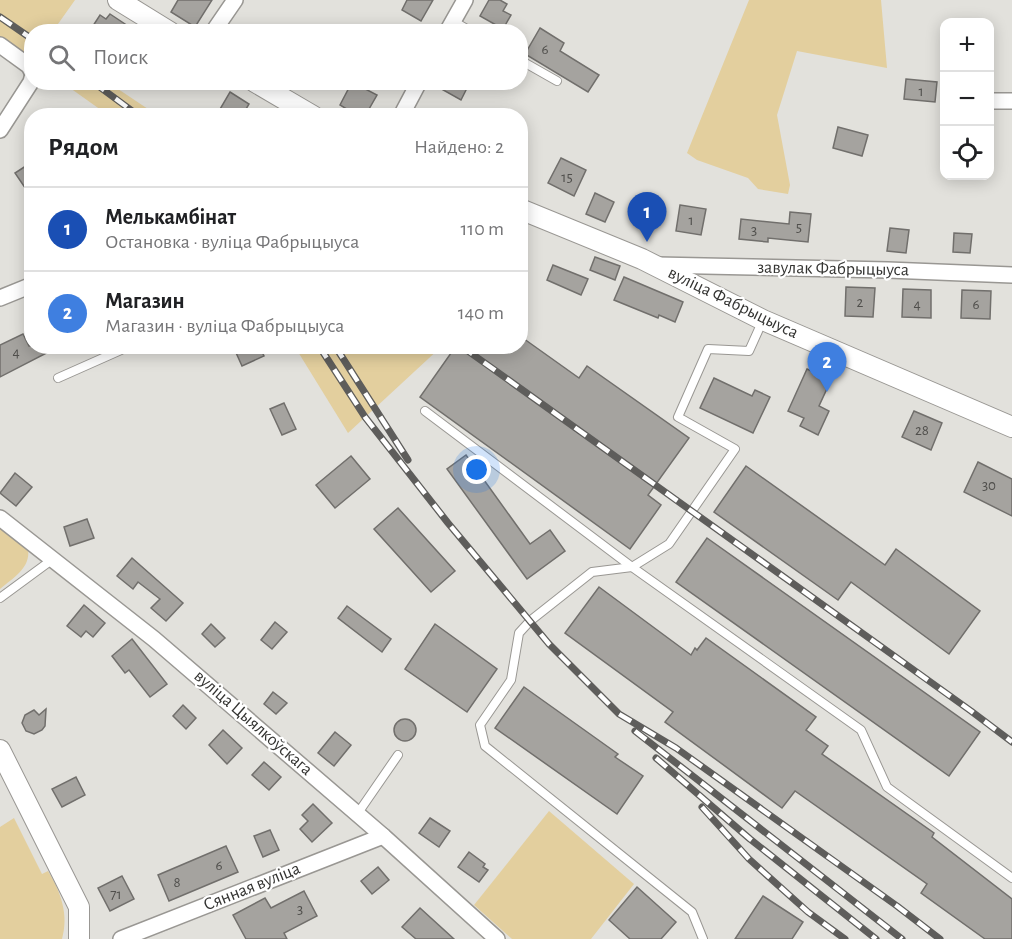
<!DOCTYPE html>
<html lang="ru">
<meta charset="utf-8">
<style>
:root{--surface:#fff;--page:#f6f6f6;--text:#202124;--muted:#757577;--line:#e0e0e0;--accent:#7c3aed}
body{margin:0;font-family:"Alegreya Sans",sans-serif;background:var(--page);color:var(--text)}
.controls{position:absolute;right:18px;top:18px;display:grid;overflow:hidden;border-radius:12px;box-shadow:0 3px 15px #0003}
.controls button{width:54px;height:54px;display:grid;place-items:center;padding:0;border:0;border-bottom:2px solid var(--line);background:var(--surface);color:var(--text);font:30px sans-serif}
.you{position:absolute;left:477px;top:470px;width:21px;height:21px;margin:-15px;border:4px solid #fff;border-radius:50%;background:#1a73e8;box-shadow:0 0 0 9px #1a73e833}
.badge{display:grid;place-items:center;width:39px;height:39px;border-radius:50%;background:var(--accent);color:#fff;font-size:20px;font-weight:700}
.pin{position:absolute;translate:-50% -50px;filter:drop-shadow(0 2px 3px #0008)}
.pin::after{content:'';position:absolute;top:32px;width:21px;height:18px;background:inherit;clip-path:polygon(0 0,100% 0,50% 100%)}
.list{margin:0;padding:0;list-style:none}
h2{display:flex;justify-content:space-between;align-items:center;height:78px;margin:0;padding:0 24px;font-size:26px}
h2 small{font-size:20px;font-weight:400;color:var(--muted)}
.list li{display:grid;grid-template-columns:39px 1fr auto;gap:18px;align-items:center;box-sizing:border-box;height:84px;padding:0 24px;border-top:2px solid var(--line)}
.list b{display:block;font-size:22px;white-space:nowrap}
.list p{margin:0;font-size:20px;white-space:nowrap;color:var(--muted)}
.list em{font-size:20px;font-style:normal;color:var(--muted)}
.icon{flex:none;width:33px;height:33px;fill:none;stroke:currentColor;stroke-width:2;stroke-linecap:round;stroke-linejoin:round}
.map{position:relative;flex:none;width:1012px;height:939px;overflow:hidden}
.search{position:absolute;background:var(--surface);box-shadow:0 3px 15px #0003;left:24px;top:24px;width:504px;height:66px;display:flex;align-items:center;gap:15px;box-sizing:border-box;padding:0 21px;border-radius:24px;color:var(--muted);font-size:22px}
.panel{position:absolute;background:var(--surface);box-shadow:0 3px 15px #0003;left:24px;top:108px;width:504px;height:246px;border-radius:24px}
.map>svg:first-child{display:block}
.green{fill:#e3cf9e}
.building{fill:#a5a39f;stroke:#716f6c;stroke-width:1.5}
.lines{fill:none;stroke-linecap:round;stroke-linejoin:round}
.service-casing{stroke:#999793;stroke-width:10}
.minor-casing{stroke:#999793;stroke-width:18}
.tertiary-casing{stroke:#999793;stroke-width:22}
.service{stroke:#fff;stroke-width:8}
.minor{stroke:#fff;stroke-width:15}
.tertiary{stroke:#fff;stroke-width:20}
.rail-casing{stroke:#5e5d5b;stroke-width:7}
.rail{stroke:#fff;stroke-width:4.5;stroke-dasharray:14;stroke-linecap:butt}
.labels{text-anchor:middle;dominant-baseline:central;stroke-width:4.5;stroke-linejoin:round;paint-order:stroke}
.number-label{font-size:15px;fill:#504f4c}
.street-label{font-size:18px;fill:#333331;stroke:#fff}
</style>
<div class="map">
<svg width="1012" height="939" viewBox="0 0 1012 939">
<rect width="100%" height="100%" fill="#e2e1dc"/>
<!-- green -->
<g class="green">
<polygon points="0,0 75,0 53,31 32,32 31,60 0,37"/>
<polygon points="749,0 881,0 887,68 797,51 777,115 790,185 788,194 758,189 748,178 697,160 687,153"/>
<polygon points="63,83 109,83 157,115 108,115"/>
<polygon points="295,347 441,347 348,433"/>
<path d="M0,526l28,23c3,19 -15,29 -28,40z"/>
<polygon points="549,811 634,884 591,939 512,939 474,905"/>
<path d="M14,818l28,56 6,-3c13,21 21,44 14,68h-62v-112z"/>
</g>
<!-- building -->
<g class="building">
<polygon points="178,0 212,0 195,27 171,12"/>
<polygon points="407,0 433,0 421,21 402,10"/>
<polygon points="489,0 500,0 507,4 503,11 511,15 503,29 480,16"/>
<polygon points="110,14 137,32 89,32 100,15 106,19"/>
<polygon points="540,28 564,43 560,51 599,75 588,92 525,54"/>
<polygon points="906,79 937,82 935,102 904,99"/>
<polygon points="352,82 377,95 365,116 358,116 340,105"/>
<polygon points="429,82 470,82 461,100"/>
<polygon points="230,92 249,104 242,116 216,116"/>
<polygon points="838,127 868,135 862,156 833,148"/>
<polygon points="561,158 586,170 574,196 548,183"/>
<polygon points="32,162 32,198 15,173"/>
<polygon points="595,193 614,202 605,222 586,214"/>
<polygon points="680,205 706,209 701,235 676,231"/>
<polygon points="790,212 811,214 808,242 768,238 768,242 739,239 741,219 789,224"/>
<polygon points="890,228 909,230 906,253 887,251"/>
<polygon points="954,233 972,234 970,253 953,252"/>
<polygon points="595,257 620,266 615,280 590,270"/>
<polygon points="553,265 588,279 581,295 547,280"/>
<polygon points="624,277 683,302 675,322 659,315 658,318 614,300"/>
<polygon points="846,287 875,288 873,317 845,316"/>
<polygon points="903,289 931,290 931,318 902,317"/>
<polygon points="962,290 991,291 990,319 961,318"/>
<polygon points="23,334 29,346 60,346 0,377 0,345"/>
<polygon points="520,336 579,378 587,366 689,438 648,495 661,505 630,549 420,397 456,346 520,346"/>
<polygon points="233,346 259,346 264,356 242,366"/>
<polygon points="807,369 831,380 819,406 829,411 818,435 800,426 804,418 788,411"/>
<polygon points="714,378 752,396 755,390 770,397 753,433 700,408"/>
<polygon points="284,403 296,429 282,435 270,409"/>
<polygon points="914,411 942,423 931,450 902,437"/>
<polygon points="466,455 530,544 550,530 565,551 527,579 447,469"/>
<polygon points="351,456 370,479 335,508 316,485"/>
<polygon points="978,462 1012,479 1012,516 964,492"/>
<polygon points="746,466 885,565 896,549 980,611 949,654 851,582 838,600 714,512"/>
<polygon points="15,473 32,487 16,506 0,493"/>
<polygon points="398,508 455,571 431,592 374,529"/>
<polygon points="87,519 94,538 70,546 64,527"/>
<polygon points="707,538 980,732 949,776 676,582"/>
<polygon points="132,558 183,603 166,621 151,608 160,599 138,582 133,589 117,576"/>
<polygon points="599,587 691,655 695,648 697,650 706,638 816,717 806,730 828,746 822,754 934,833 932,837 1012,899 1012,939 985,939 921,893 927,884 795,791 782,808 665,722 673,712 565,633"/>
<polygon points="84,605 105,623 93,637 86,631 81,637 67,626"/>
<polygon points="347,606 391,639 382,652 338,618"/>
<polygon points="275,622 287,632 272,649 261,640"/>
<polygon points="211,624 225,638 215,647 202,634"/>
<polygon points="435,624 497,669 467,712 405,669"/>
<polygon points="132,639 167,684 150,697 129,670 125,673 112,656"/>
<polygon points="524,687 618,754 615,757 643,776 617,814 495,728"/>
<polygon points="273,692 287,703 276,714 264,704"/>
<polygon points="183,705 196,718 186,729 173,716"/>
<polygon points="46,709 45,726 42,730 34,734 26,731 22,723 25,715 34,710 39,715"/>
<circle cx="405" cy="730" r="11"/>
<polygon points="223,730 242,748 227,764 209,745"/>
<polygon points="335,732 351,745 334,766 318,753"/>
<polygon points="264,762 281,777 269,790 252,775"/>
<polygon points="76,777 85,795 62,807 52,789"/>
<polygon points="313,804 332,823 312,842 300,829 308,821 302,815"/>
<polygon points="430,818 450,831 439,847 419,833"/>
<polygon points="270,830 279,850 263,857 254,836"/>
<polygon points="226,846 238,872 169,901 158,875"/>
<polygon points="469,852 485,864 483,867 488,870 479,882 458,867"/>
<polygon points="378,867 389,880 372,894 361,881"/>
<polygon points="122,876 134,899 110,911 98,888"/>
<polygon points="637,887 676,922 661,939 630,939 609,920"/>
<polygon points="304,891 317,916 284,933 287,939 246,939 233,915 265,898 271,908"/>
<polygon points="763,896 803,922 792,939 735,939"/>
<polygon points="420,908 454,939 416,939 402,927"/>
</g>
<g class="lines">
<!-- service casing -->
<g class="service-casing">
<g id="service">
<polyline points="453,21 472,32"/>
<polyline points="520,60 557,81"/>
<polyline points="58,378 121,350 119,346"/>
<polyline points="425,411 632,567 861,730 887,787 1012,878"/>
<polyline points="0,598 53,559"/>
<polyline points="358,813 398,755"/>
<polyline points="703,939 692,912 485,746 480,725 511,680 519,633 530,621 592,572 632,567 669,544 735,449 678,417 708,349 749,351 763,320"/>
</g>
</g>
<!-- minor casing -->
<g class="minor-casing">
<g id="minor">
<polyline points="213,32 235,0"/>
<polyline points="447,32 465,0"/>
<polyline points="0,45 29,66 32,72"/>
<polyline points="990,101 1012,101"/>
<polyline points="401,116 419,82"/>
<polyline points="0,130 31,82 32,78"/>
<polyline points="657,265 888,270 1012,275"/>
<polyline points="0,298 32,285"/>
<polyline points="0,518 154,639 383,836 497,939"/>
<polyline points="121,939 383,836"/>
</g>
</g>
<!-- tertiary casing -->
<g class="tertiary-casing">
<g id="tertiary">
<polyline points="118,0 170,32"/>
<polyline points="255,82 313,116"/>
<polyline points="520,209 642,259 763,320 1012,427"/>
<polyline points="0,750 79,907 79,939"/>
</g>
</g>
<!-- service -->
<use href="#service" class="service"/>
<!-- minor -->
<use href="#minor" class="minor"/>
<!-- tertiary -->
<use href="#tertiary" class="tertiary"/>
<!-- rail casing -->
<g class="rail-casing">
<g id="rail">
<polyline points="0,17 32,39"/>
<polyline points="93,82 139,116"/>
<polyline points="319,346 365,417 448,523 549,644 619,714 676,748 897,906 940,939"/>
<polyline points="335,346 408,460"/>
<polyline points="461,346 971,711 1012,742"/>
<polyline points="635,731 902,939"/>
<polyline points="656,758 750,839 876,939"/>
<polyline points="702,807 749,859 808,912 845,939"/>
</g>
</g>
<!-- rail -->
<use href="#rail" class="rail"/>
</g>
<g class="labels">
<!-- number labels -->
<g class="number-label">
<text x="545" y="49">6</text>
<text x="921" y="91">1</text>
<text x="567" y="177">15</text>
<text x="691" y="220">1</text>
<text x="799" y="227">5</text>
<text x="754" y="230">3</text>
<text x="860" y="302">2</text>
<text x="917" y="304">4</text>
<text x="976" y="304">6</text>
<text x="16" y="352">4</text>
<text x="922" y="430">28</text>
<text x="989" y="485">30</text>
<text x="219" y="865">6</text>
<text x="177" y="882">8</text>
<text x="116" y="894">71</text>
<text x="300" y="909">3</text>
</g>
<!-- street labels -->
<g class="street-label">
<text transform="translate(833 269) rotate(1)">завулак Фабрыцыуса</text>
<text transform="translate(733 303) rotate(26)">вуліца Фабрыцыуса</text>
<text transform="translate(253 723) rotate(41)">вуліца Цыялкоўскага</text>
<text transform="translate(252 887) rotate(-22)">Сянная вуліца</text>
</g>
</g>
</svg>
<div class="controls">
<button>+</button>
<button>−</button>
<button><svg class="icon" aria-label="locate" viewBox="0 0 24 24"><circle cx="12" cy="12" r="6"/><path d="M12 2v4M12 18v4M2 12h4M18 12h4"/></svg></button>
</div>
<div class="you"></div>
<div class="pin badge" style="left:647px;top:242px;background:#1a4fb4">1</div>
<div class="pin badge" style="left:827px;top:392px;background:#3f7fe0">2</div>
<div class="search"><svg class="icon" aria-label="search" viewBox="0 0 24 24"><circle cx="10" cy="10" r="6"/><path d="M15 15l6 6"/></svg>Поиск</div>
<section class="panel">
<h2>Рядом<small>Найдено: 2</small></h2>
<ul class="list">
<li><span class="badge" style="background:#1a4fb4">1</span><div><b>Мелькамбінат</b><p>Остановка · вуліца Фабрыцыуса</p></div><em>110 m</em></li>
<li><span class="badge" style="background:#3f7fe0">2</span><div><b>Магазин</b><p>Магазин · вуліца Фабрыцыуса</p></div><em>140 m</em></li>
</ul>
</section>
</div>
